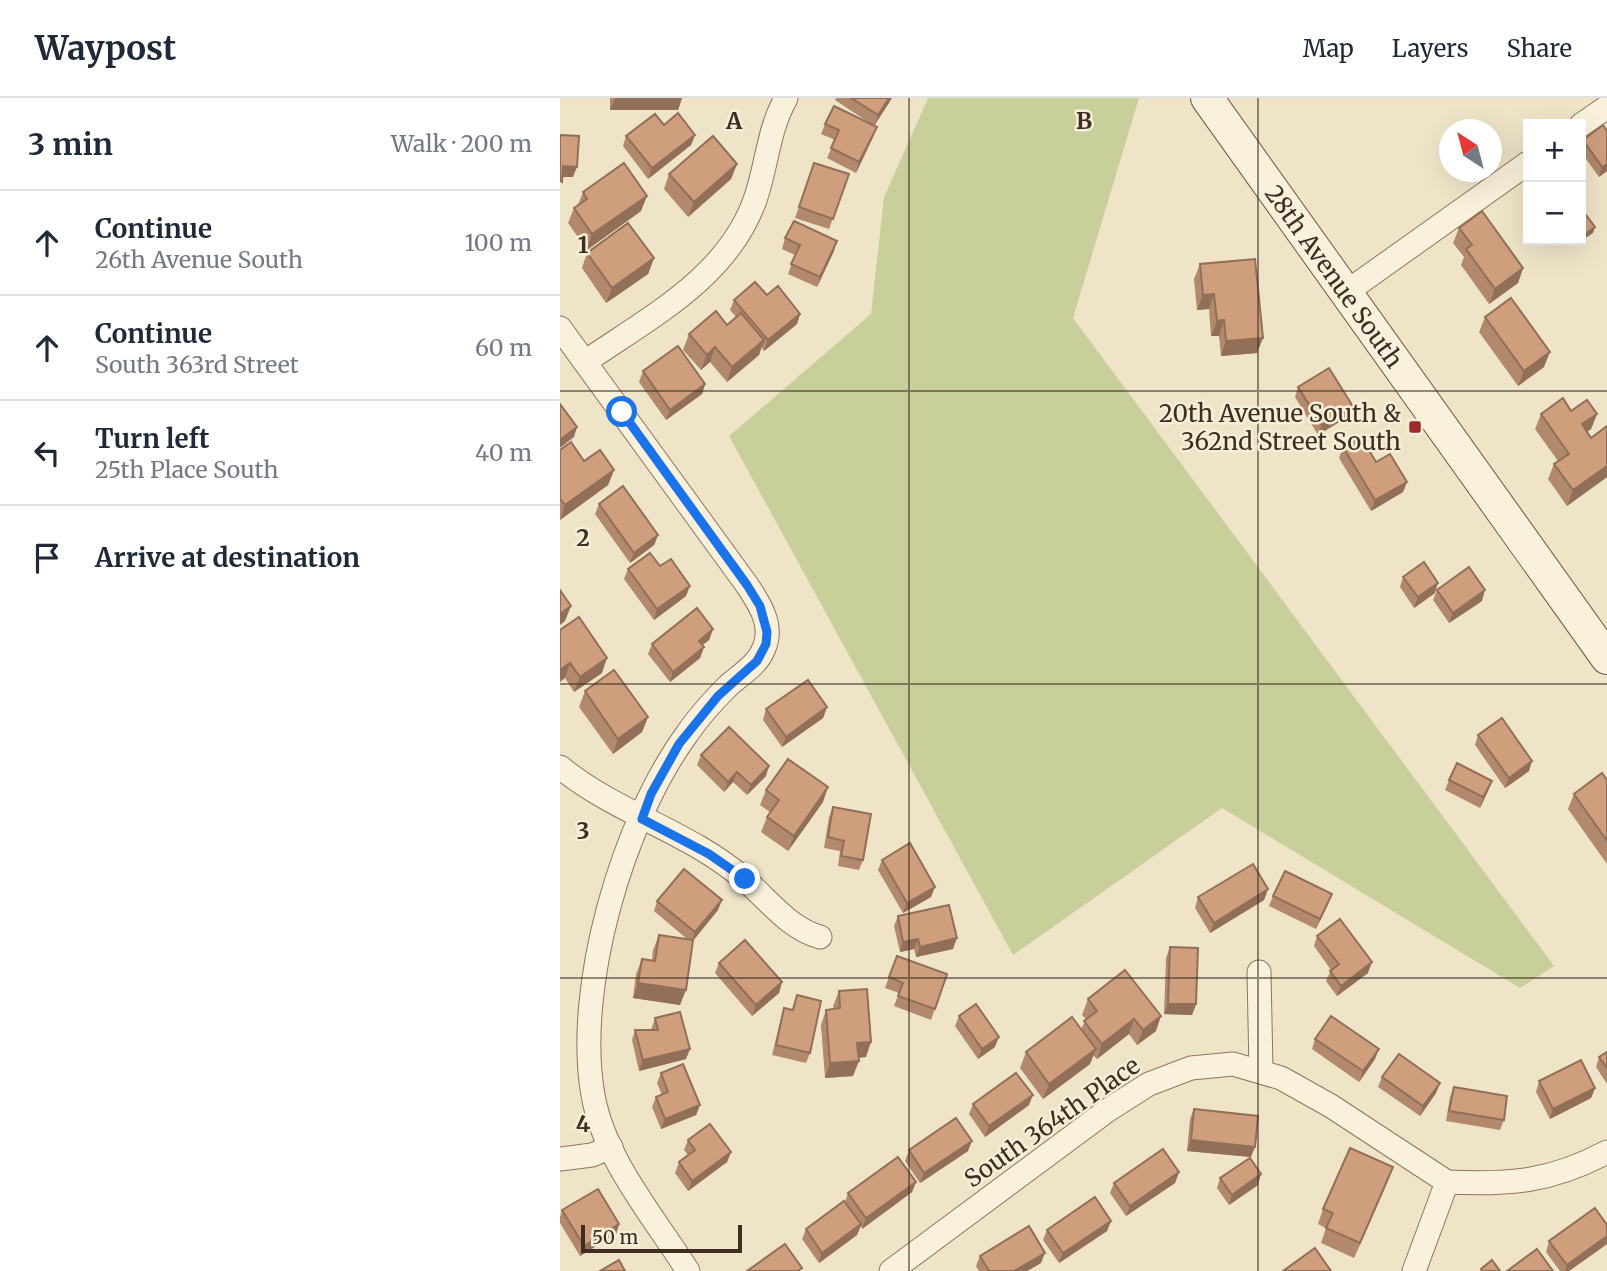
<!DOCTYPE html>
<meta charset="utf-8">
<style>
:root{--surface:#fff;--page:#f6f6f7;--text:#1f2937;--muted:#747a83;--line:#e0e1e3}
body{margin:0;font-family:Merriweather,serif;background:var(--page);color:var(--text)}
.controls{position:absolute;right:21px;top:21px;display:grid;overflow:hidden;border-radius:0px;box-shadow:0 7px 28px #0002}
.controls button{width:63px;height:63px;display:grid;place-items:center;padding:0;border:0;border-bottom:2px solid var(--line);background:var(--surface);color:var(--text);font:35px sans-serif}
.compass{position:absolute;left:879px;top:21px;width:63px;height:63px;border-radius:50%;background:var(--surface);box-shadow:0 7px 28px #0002;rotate:324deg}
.scale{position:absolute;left:21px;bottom:18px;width:161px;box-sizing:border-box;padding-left:7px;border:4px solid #3d2e20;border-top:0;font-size:19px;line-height:24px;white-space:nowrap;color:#3d2e20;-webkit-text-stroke:5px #f7eed8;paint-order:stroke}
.stop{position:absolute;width:21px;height:21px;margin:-16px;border:5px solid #1a73e8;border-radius:50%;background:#fff}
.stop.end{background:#1a73e8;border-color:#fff;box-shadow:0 2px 7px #0008}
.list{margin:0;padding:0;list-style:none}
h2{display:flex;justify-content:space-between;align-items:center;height:91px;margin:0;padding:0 28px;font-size:30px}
h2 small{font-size:23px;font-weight:400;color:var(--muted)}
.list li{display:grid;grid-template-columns:46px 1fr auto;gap:21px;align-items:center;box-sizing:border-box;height:105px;padding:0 28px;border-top:2px solid var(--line)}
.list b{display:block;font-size:26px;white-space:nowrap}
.list p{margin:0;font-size:23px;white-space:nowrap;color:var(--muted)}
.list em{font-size:23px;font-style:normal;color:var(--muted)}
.icon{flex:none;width:38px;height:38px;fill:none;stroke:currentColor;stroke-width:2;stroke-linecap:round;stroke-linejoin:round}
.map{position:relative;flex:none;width:1047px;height:1173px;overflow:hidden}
header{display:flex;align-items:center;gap:42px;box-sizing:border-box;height:98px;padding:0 35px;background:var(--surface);border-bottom:2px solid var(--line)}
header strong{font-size:33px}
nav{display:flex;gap:38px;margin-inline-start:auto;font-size:24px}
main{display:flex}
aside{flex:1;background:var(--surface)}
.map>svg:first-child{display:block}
.green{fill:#c9cf9b}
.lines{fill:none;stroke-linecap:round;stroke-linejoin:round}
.street-casing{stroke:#8d765c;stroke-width:25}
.secondary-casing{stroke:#6f573f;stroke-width:34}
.street{stroke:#faf1dc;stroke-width:23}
.secondary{stroke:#faf1dc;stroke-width:32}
.wall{fill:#b2896c}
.shaded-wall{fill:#916f58}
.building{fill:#cf9f7d;stroke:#916f58;stroke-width:2}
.route{stroke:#1a73e8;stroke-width:9}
.grid{fill:none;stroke:#3d2e20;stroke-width:2;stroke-opacity:0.55}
.poi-dot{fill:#9e2a2b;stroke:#f7eed8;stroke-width:2.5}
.labels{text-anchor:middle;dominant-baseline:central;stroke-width:5;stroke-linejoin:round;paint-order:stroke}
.street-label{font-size:24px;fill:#3d2e20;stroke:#f7eed8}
.poi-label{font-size:24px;fill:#3d2e20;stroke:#f7eed8;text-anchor:end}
.grid-label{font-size:23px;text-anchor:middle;font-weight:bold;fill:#3d2e20;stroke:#f7eed8;stroke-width:5;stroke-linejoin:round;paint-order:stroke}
</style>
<header>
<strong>Waypost</strong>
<nav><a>Map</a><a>Layers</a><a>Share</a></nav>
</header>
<main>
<aside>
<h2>3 min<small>Walk · 200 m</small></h2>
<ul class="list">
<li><svg class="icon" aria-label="ahead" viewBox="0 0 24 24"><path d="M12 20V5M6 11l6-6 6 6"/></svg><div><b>Continue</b><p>26th Avenue South</p></div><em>100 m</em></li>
<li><svg class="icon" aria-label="ahead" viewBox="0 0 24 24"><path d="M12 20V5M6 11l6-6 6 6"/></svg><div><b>Continue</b><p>South 363rd Street</p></div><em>60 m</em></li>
<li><svg class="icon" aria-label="left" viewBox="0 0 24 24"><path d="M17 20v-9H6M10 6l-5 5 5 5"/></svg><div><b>Turn left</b><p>25th Place South</p></div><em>40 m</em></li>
<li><svg class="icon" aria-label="arrive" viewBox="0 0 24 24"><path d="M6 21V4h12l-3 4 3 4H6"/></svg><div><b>Arrive at destination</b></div></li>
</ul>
</aside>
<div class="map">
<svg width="1047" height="1173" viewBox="0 0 1047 1173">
<rect width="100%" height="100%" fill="#f0e4c8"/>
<!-- green -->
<polygon class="green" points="368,0 579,0 513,220 994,868 960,890 662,710 453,857 169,338 311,216 324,99"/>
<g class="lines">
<!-- street casing -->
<g class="street-casing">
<g id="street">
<polyline points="1021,27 1047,9"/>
<polyline points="785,195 968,65"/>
<path d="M0,230l187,257c12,18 27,40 17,63 -6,17 -23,26 -36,38 -15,15 -29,30 -41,48 -64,87 -113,254 -94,361 11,64 61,122 95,176"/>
<path d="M25,264c65,-45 142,-84 170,-162 12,-34 13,-70 31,-102"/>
<path d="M0,669c56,46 130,65 184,112 25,21 44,49 76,58"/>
<polyline points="699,874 701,972"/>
<polyline points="0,1061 32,1057 51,1049"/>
<polyline points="331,1173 548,1012 589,986 631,970 673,966 721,980 771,1008 887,1084"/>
<path d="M854,1173l33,-89c62,3 104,0 160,-30"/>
</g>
</g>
<!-- secondary casing -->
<g class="secondary-casing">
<g id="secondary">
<path id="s1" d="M647,0l400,560"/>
</g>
</g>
<!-- street -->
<use href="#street" class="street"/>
<!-- secondary -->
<use href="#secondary" class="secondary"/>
</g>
<!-- wall -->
<g class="wall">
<polygon points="50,0 122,0 118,12 50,12"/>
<polygon points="276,0 332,0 314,28 275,2"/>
<polygon points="265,26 317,29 313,39 296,75 267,60 275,42 261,36"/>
<polygon points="104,27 135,37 131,47 88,81 63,48 66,38"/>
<polygon points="1047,33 1047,73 1039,79 1021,54 1021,47 1023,42"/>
<polygon points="254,65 289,76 269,131 235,120"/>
<polygon points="177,66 171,81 128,119 104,91 109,76"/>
<polygon points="23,94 81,113 27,152 8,125 14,110 18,107"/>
<polygon points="899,130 963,170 958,185 929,206 901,167 904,159 893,145"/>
<polygon points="225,140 274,153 257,189 228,176 235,157 222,151"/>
<polygon points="27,155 94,160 88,176 46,205 22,170"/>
<polygon points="640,166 703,240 697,255 661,258 659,238 651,238 649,211 637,212 634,181"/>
<polygon points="207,197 240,216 237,226 204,253 201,249 199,257 167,284 150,264 141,272 123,252 129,236 167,227 176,219 170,212 174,202"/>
<polygon points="925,219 984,269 958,288 919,234"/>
<polygon points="83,273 145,286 142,296 106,322 79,284"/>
<polygon points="738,289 792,307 789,318 758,337 735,299"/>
<polygon points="1011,313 1037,316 1031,331 1027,334 1031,340 1047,328 1047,379 1007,408 988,381 994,366 998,363 975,331 981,316"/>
<polygon points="783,349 816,364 847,384 843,394 811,413 779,360"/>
<polygon points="0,352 24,363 54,372 48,387 0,422"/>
<polygon points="39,406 98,437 94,447 70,465 35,416"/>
<polygon points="100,468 126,498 94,522 64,481 68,471"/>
<polygon points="843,479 875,495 854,510 840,489"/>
<polygon points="877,492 922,503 889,525 873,502"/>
<polygon points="19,519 42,575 14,594 5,580"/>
<polygon points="153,531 149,542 142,547 144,549 140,560 110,584 88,556 92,546"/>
<polygon points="25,593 88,619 82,634 53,656 19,609"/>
<polygon points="267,609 263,620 222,649 203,622 206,611"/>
<polygon points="918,637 969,673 945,690 915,647"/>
<polygon points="141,657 206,678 187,697 173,684 164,694 137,667"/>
<polygon points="889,682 932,683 928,693 920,710 885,692"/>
<polygon points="1047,682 1047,766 1008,711 1014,696"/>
<polygon points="206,692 263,704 228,753 201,734 207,719 210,714 200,707"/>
<polygon points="273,709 303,762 299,772 278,768 280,753 264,750 269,719"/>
<polygon points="322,762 371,799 343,815 318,772"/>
<polygon points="708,791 704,802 650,835 635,810 638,799"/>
<polygon points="713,798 768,806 756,831 709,808"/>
<polygon points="97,803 158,812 133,843 120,907 73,900 76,876 82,861 92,862 93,852 99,837 127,841 94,813"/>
<polygon points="338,818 393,851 356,859 354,851 340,854 334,828"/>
<polygon points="757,838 808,875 777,898 766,883 771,872 754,848"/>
<polygon points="610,849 636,906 632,917 604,916 606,860"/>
<polygon points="337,858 387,876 371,922 334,908 339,895 325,890"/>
<polygon points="159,865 222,884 219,895 192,918 155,875"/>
<polygon points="565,872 596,933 577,947 569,936 537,961 533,957 530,966 483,1001 460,970 466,954 521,931 526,921 522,917 528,901"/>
<polygon points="279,893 306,959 298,960 293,978 265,980 261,927 266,912 274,911 273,908"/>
<polygon points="237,897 250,955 246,965 212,957 221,920 224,910 232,912"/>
<polygon points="399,918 435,949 418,961 395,928"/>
<polygon points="95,920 126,961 79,973 72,942 75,932 91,932"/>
<polygon points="755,941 815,961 799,984 752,951"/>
<polygon points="1047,954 1047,986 1036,969 1039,959"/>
<polygon points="101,975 140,1007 136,1017 101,1031 92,1009 96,999 102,997 97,985"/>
<polygon points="822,979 880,985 876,995 860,1018 818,989"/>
<polygon points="979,983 1035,990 1031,1000 990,1021 976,994"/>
<polygon points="894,989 944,1022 940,1032 886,1023 890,999"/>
<polygon points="413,1006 469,1007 425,1039 409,1016"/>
<polygon points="634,1011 691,1059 627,1053 630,1021"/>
<polygon points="128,1042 171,1054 167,1064 128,1093 115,1075 119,1064 128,1057 124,1052"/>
<polygon points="349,1052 408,1053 360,1085 345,1063"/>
<polygon points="833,1069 794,1160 761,1145 766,1130 758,1126 763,1111"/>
<polygon points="619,1074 615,1085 566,1118 550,1095 554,1085"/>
<polygon points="660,1080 698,1087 669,1107 657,1090"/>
<polygon points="356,1084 352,1094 302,1131 301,1128 297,1137 259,1165 242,1141 246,1131 285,1104 288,1095"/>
<polygon points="2,1112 59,1126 56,1136 20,1158 0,1125 0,1119"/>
<polygon points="551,1123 547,1133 499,1165 483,1142 487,1132"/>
<polygon points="1047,1127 1047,1146 1009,1173 1000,1173 986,1154 989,1143"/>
<polygon points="420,1158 481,1165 467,1173 419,1173 416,1168"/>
</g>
<!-- shaded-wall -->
<g class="shaded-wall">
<polygon points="55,0 122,0 118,12 50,12"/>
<polygon points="329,0 332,0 314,28 318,17"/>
<polygon points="317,29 313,39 296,75 299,64"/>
<polygon points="135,37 131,47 88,81 92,70"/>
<polygon points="177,66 171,81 128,119 134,104"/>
<polygon points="1047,66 1047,73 1039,79 1042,69"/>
<polygon points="3,68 17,69 13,79 0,79"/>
<polygon points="87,98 81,113 27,152 32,136"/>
<polygon points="1035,129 1033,135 1018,145 1019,142 1021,142 1021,139"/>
<polygon points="277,143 274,153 257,189 260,179"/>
<polygon points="94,160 88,176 46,205 52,190"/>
<polygon points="963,170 958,185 929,206 935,191"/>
<polygon points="654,196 649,211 637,212 643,197"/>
<polygon points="240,216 237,226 204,253 208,242"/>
<polygon points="664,222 659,238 651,238 657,223"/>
<polygon points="703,240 697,255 661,258 666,243"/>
<polygon points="204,242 199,257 167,284 172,269"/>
<polygon points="155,249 150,264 141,272 147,257"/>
<polygon points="990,254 984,269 958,288 964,273"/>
<polygon points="145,286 142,296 106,322 110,312"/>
<polygon points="792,307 789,318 758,337 762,327"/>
<polygon points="1037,316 1031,331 1016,341 1022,326"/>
<polygon points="17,329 14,339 0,350 0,342"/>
<polygon points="1047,368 1047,379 1007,408 1013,392"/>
<polygon points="54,372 48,387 0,422 5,407"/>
<polygon points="847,384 843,394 811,413 815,402"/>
<polygon points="98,437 94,447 70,465 74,455"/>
<polygon points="878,485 875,495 854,510 858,499"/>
<polygon points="130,488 126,498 94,522 97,511"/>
<polygon points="925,492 922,503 889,525 893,515"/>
<polygon points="11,508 5,523 0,527 0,516"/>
<polygon points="153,531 149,542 135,553 139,543"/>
<polygon points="144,549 140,560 110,584 113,574"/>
<polygon points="47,560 42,575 14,594 20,579"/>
<polygon points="10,565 5,580 0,584 0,572"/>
<polygon points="267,609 263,620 222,649 226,639"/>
<polygon points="88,619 82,634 53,656 58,641"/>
<polygon points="972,663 969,673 945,690 949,680"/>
<polygon points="209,668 206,678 187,697 191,687"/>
<polygon points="177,674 173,684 164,694 168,684"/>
<polygon points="932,683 928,693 920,710 923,699"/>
<polygon points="268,689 263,704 228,753 234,738"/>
<polygon points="375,789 371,799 343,815 347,805"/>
<polygon points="708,791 704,802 650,835 654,825"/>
<polygon points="772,796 768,806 756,831 760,821"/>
<polygon points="162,802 158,812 131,845 135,834"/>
<polygon points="397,840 393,851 356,859 360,849"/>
<polygon points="358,841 354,851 340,854 343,844"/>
<polygon points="812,864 808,875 777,898 781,888"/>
<polygon points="222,884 219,895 192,918 196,907"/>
<polygon points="78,885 126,892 120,907 73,900"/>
<polygon points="608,906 636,906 632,917 604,916"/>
<polygon points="601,918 596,933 577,947 583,932"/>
<polygon points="574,921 569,936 537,961 542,946"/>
<polygon points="439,939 435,949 418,961 422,951"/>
<polygon points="311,944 306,959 292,960 297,945"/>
<polygon points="130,951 126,961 79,973 83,962"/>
<polygon points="536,951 530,966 483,1001 489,986"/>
<polygon points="819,951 815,961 799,984 803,973"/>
<polygon points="299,963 293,978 265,980 270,965"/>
<polygon points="880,985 876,995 860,1018 863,1008"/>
<polygon points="1035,990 1031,1000 990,1021 993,1011"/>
<polygon points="473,997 469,1007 425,1039 429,1028"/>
<polygon points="140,1007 136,1017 101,1031 105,1021"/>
<polygon points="631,1042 695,1049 691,1059 627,1053"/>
<polygon points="412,1043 408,1053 360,1085 364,1075"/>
<polygon points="171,1054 167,1064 128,1093 132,1083"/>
<polygon points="833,1069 827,1085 794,1160 800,1145"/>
<polygon points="619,1074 615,1085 566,1118 570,1108"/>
<polygon points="701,1076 698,1087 669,1107 672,1097"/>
<polygon points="356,1084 352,1094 302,1131 306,1120"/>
<polygon points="551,1123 547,1133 499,1165 503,1155"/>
<polygon points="59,1126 56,1136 20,1158 24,1148"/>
<polygon points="301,1126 297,1137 259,1165 262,1155"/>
<polygon points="1047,1138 1047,1146 1009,1173 1005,1173 1007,1167"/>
<polygon points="485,1155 481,1165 467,1173 454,1173"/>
</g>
<!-- building -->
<g class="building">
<polygon points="291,0 329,0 318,17"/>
<polygon points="274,8 317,29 299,64 271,50 279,32 265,26"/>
<polygon points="118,15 135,37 92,70 66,38 95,16 104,27"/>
<polygon points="1043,27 1047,33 1047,66 1042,69 1023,42"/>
<polygon points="0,37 19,38 17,69 3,68 2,84 0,83"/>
<polygon points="153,38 177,66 134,104 109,76"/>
<polygon points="64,65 87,98 32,136 14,110 27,101 23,94"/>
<polygon points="254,65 289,76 273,121 239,109"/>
<polygon points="922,113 963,170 935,191 906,151 912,147 899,130"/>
<polygon points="1023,113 1035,129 1021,139 1021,115"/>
<polygon points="234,123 277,143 260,179 231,166 240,147 225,140"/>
<polygon points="68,125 94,160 52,190 27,155"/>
<polygon points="695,161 703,240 666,243 664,222 657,223 654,196 643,197 640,166"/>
<polygon points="195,184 207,197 218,188 240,216 208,242 174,202"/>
<polygon points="951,200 990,254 964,273 925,219"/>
<polygon points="156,213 167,227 181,215 204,242 172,269 155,249 147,257 129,236"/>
<polygon points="118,248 145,286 110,312 83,273"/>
<polygon points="769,270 792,307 762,327 738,289"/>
<polygon points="1003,300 1011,313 1027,302 1037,316 1022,326 1031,340 1047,328 1047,368 1013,392 994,366 1009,356 981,316"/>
<polygon points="0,306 17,329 0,342"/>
<polygon points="801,339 816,364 830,356 847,384 815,402 783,349"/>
<polygon points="11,344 24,363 40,352 54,372 5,407 0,401 0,352"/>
<polygon points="63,388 98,437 74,455 39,406"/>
<polygon points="90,455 100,468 111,461 130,488 97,511 68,471"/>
<polygon points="864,464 878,485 858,499 843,479"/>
<polygon points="909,469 925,492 893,515 877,492"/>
<polygon points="0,492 11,508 0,516"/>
<polygon points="137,510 153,531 139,543 144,549 113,574 92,546"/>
<polygon points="19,519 47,560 20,579 10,565 0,572 0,532"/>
<polygon points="54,572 88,619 58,641 25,593"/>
<polygon points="248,582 267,609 226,639 206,611"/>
<polygon points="942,620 972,663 949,680 918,637"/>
<polygon points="169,629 209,668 191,687 177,674 168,684 141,657"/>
<polygon points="228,661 268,689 234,738 207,719 219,702 206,692"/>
<polygon points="897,665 932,683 923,699 889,682"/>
<polygon points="1042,675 1047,682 1047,743 1014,696"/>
<polygon points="273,709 311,716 303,762 281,758 284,743 268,739"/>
<polygon points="350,745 375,789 347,805 322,762"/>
<polygon points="693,766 708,791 654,825 638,799"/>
<polygon points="124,771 162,802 135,834 97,803"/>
<polygon points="725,773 772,796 760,821 713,798"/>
<polygon points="389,807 397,840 360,849 358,841 343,844 338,818"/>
<polygon points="780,821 812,864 781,888 770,873 779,866 757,838"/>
<polygon points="99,837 133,842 126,892 78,885 82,861 95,863"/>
<polygon points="185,842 222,884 196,907 159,865"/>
<polygon points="610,849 638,850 636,906 608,906"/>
<polygon points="337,858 387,876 375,911 338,898 343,885 329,879"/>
<polygon points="565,872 601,918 583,932 574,921 542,946 524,923 537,913 528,901"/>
<polygon points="307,891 311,944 297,945 299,963 270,965 266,912 280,910 279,893"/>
<polygon points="237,897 261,903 250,955 216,947 224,910 233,912"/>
<polygon points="416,906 439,939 422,951 399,918"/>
<polygon points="120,914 130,951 83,962 75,932 98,932 95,920"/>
<polygon points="771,918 819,951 803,973 755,941"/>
<polygon points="512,919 536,951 489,986 466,954"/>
<polygon points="1047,954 1047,970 1039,959"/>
<polygon points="839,956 880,985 863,1008 822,979"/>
<polygon points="1021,962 1035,990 993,1011 979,983"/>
<polygon points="123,966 140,1007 105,1021 96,999 108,994 101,975"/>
<polygon points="456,975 473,997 429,1028 413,1006"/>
<polygon points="894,989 947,998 944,1022 889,1013"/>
<polygon points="634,1011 698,1018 695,1049 631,1042"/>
<polygon points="396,1020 412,1043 364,1075 349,1052"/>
<polygon points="150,1026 171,1054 132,1083 119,1064 135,1052 128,1042"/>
<polygon points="790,1050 833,1069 800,1145 766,1130 773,1115 763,1111"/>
<polygon points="603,1051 619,1074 570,1108 554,1085"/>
<polygon points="338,1059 356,1084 306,1120 288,1095"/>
<polygon points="690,1060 701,1076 672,1097 660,1080"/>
<polygon points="38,1091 59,1126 24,1148 2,1112"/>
<polygon points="535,1099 551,1123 503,1155 487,1132"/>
<polygon points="284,1103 301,1126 262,1155 246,1131"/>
<polygon points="1035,1110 1047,1127 1047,1138 1007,1167 989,1143"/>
<polygon points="469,1128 485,1155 454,1173 429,1173 420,1158"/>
<polygon points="225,1146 242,1170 238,1173 187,1173"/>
<polygon points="755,1150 771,1173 723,1173"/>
<polygon points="977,1151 993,1173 947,1173"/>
<polygon points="59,1162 65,1173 40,1173"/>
<polygon points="932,1162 940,1173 922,1173 921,1171"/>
</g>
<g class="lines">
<!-- route -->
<polyline class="route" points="62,314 187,487 200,508 207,534 206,546 197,563 158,598 119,646 91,696 82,721 149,756 185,781"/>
</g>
<!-- grid -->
<path class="grid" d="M349,0v1173M698,0v1173M0,293h1047M0,586h1047M0,880h1047"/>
<!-- markers -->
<rect class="poi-dot" x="848" y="322" width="14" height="14" rx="3.5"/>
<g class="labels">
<!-- street labels -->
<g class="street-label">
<text stroke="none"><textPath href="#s1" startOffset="219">28th Avenue South</textPath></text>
<text transform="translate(492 1024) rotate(-35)">South 364th Place</text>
</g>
<!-- poi labels -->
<g class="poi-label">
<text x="841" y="315">20th Avenue South &amp;<tspan x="841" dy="28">362nd Street South</tspan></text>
</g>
</g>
<g class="grid-label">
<text x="174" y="31">A</text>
<text x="524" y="31">B</text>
<text x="23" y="155">1</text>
<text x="23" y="448">2</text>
<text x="23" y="741">3</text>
<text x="23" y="1034">4</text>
</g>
</svg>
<div class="controls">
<button>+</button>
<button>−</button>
</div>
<svg class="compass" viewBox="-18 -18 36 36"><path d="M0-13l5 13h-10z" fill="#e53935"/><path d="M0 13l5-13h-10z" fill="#747a83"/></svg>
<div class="scale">50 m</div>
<div class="stop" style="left:62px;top:314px"></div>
<div class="stop end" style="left:185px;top:781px"></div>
</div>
</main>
